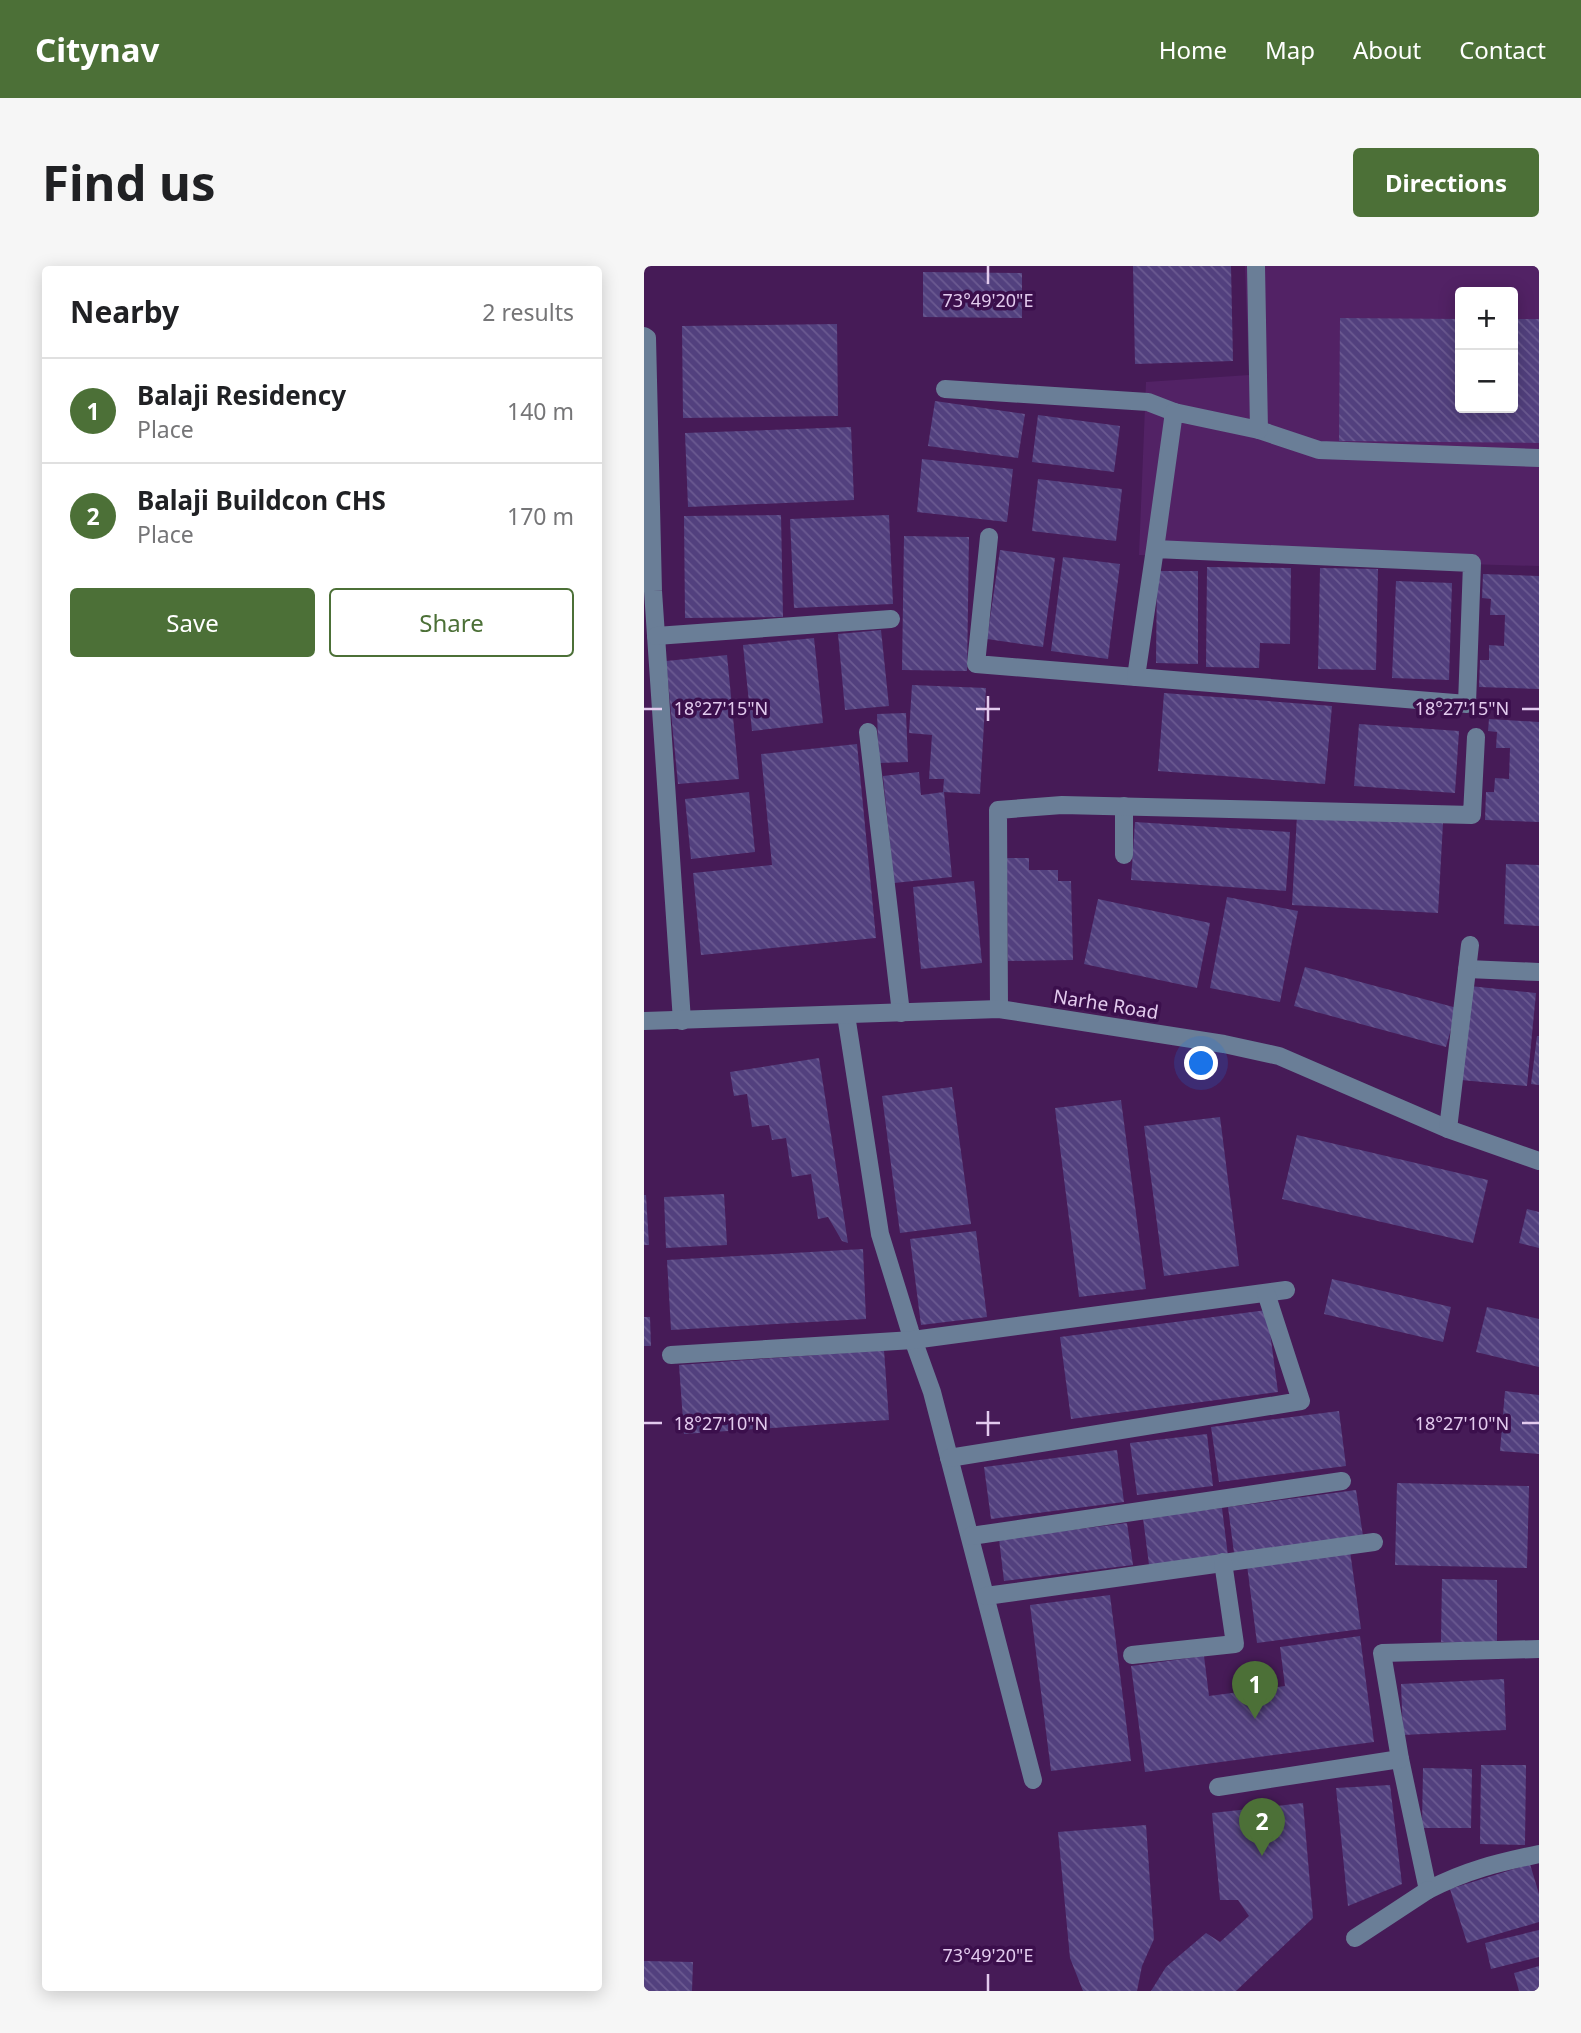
<!DOCTYPE html>
<meta charset="utf-8">
<style>
:root{--surface:#fff;--page:#f6f6f6;--text:#202124;--muted:#757577;--line:#e0e0e0;--accent:#4c7037}
body{margin:0;font-family:"Noto Sans",sans-serif;background:var(--page);color:var(--text)}
.controls{position:absolute;right:21px;top:21px;display:grid;overflow:hidden;border-radius:7px;box-shadow:0 4px 18px #0003}
.controls button{width:63px;height:63px;display:grid;place-items:center;padding:0;border:0;border-bottom:2px solid var(--line);background:var(--surface);color:var(--text);font:35px sans-serif}
.you{position:absolute;left:558px;top:798px;width:24px;height:24px;margin:-18px;border:5px solid #fff;border-radius:50%;background:#1a73e8;box-shadow:0 0 0 10px #1a73e833}
.badge{display:grid;place-items:center;width:46px;height:46px;border-radius:50%;background:var(--accent);color:#fff;font-size:23px;font-weight:700}
.pin{position:absolute;translate:-50% -58px;filter:drop-shadow(0 2px 4px #0008)}
.pin::after{content:'';position:absolute;top:37px;width:24px;height:21px;background:inherit;clip-path:polygon(0 0,100% 0,50% 100%)}
.list{margin:0;padding:0;list-style:none}
h2{display:flex;justify-content:space-between;align-items:center;height:91px;margin:0;padding:0 28px;font-size:30px}
h2 small{font-size:23px;font-weight:400;color:var(--muted)}
.list li{display:grid;grid-template-columns:46px 1fr auto;gap:21px;align-items:center;box-sizing:border-box;height:105px;padding:0 28px;border-top:2px solid var(--line)}
.list b{display:block;font-size:26px;white-space:nowrap}
.list p{margin:0;font-size:23px;white-space:nowrap;color:var(--muted)}
.list em{font-size:23px;font-style:normal;color:var(--muted)}
.actions{display:flex;gap:14px;padding:21px 28px}
.actions a{flex:1;padding:16px 0;border:2px solid var(--accent);border-radius:7px;text-align:center;font-size:24px;color:var(--accent)}
.actions .main{background:var(--accent);color:#fff}
.map{position:relative;flex:none;width:895px;height:1725px;overflow:hidden;border-radius:7px}
header{display:flex;align-items:center;gap:42px;box-sizing:border-box;height:98px;padding:0 35px;background:var(--accent);color:#fff}
header strong{font-size:33px}
nav{display:flex;gap:38px;margin-inline-start:auto;font-size:24px}
.intro{display:flex;align-items:center;justify-content:space-between;box-sizing:border-box;height:168px;padding:0 42px}
h1{margin:0;font-size:49px}
.button{padding:18px 32px;border-radius:7px;background:var(--accent);color:#fff;font-size:24px;font-weight:700}
main{display:flex;gap:42px;padding:0 42px}
aside{flex:1;background:var(--surface);border-radius:7px;box-shadow:0 4px 18px #0003}
.map>svg:first-child{display:block}
.built{fill:#522265;fill-rule:evenodd}
.building{fill:url(#building-back-hatch)}
.lines{fill:none;stroke-linecap:round;stroke-linejoin:round}
.minor{stroke:#6a7e97;stroke-width:18}
.ticks{fill:none;stroke:#e3cbee;stroke-width:2.5}
.labels{text-anchor:middle;dominant-baseline:central;stroke-width:7;stroke-linejoin:round;paint-order:stroke}
.street-label{font-size:19px;fill:#e3cbee;stroke:#3b0f4c}
.ticks-label{font-size:18px;text-anchor:middle;fill:#e3cbee;stroke:#3b0f4c;stroke-width:7;stroke-linejoin:round;paint-order:stroke}
</style>
<header>
<strong>Citynav</strong>
<nav><a>Home</a><a>Map</a><a>About</a><a>Contact</a></nav>
</header>
<div class="intro"><h1>Find us</h1><a class="button">Directions</a></div>
<main>
<aside>
<h2>Nearby<small>2 results</small></h2>
<ul class="list">
<li><span class="badge">1</span><div><b>Balaji Residency</b><p>Place</p></div><em>140 m</em></li>
<li><span class="badge">2</span><div><b>Balaji Buildcon CHS</b><p>Place</p></div><em>170 m</em></li>
</ul>
<div class="actions"><a class="main">Save</a><a>Share</a></div>
</aside>
<div class="map">
<svg width="895" height="1725" viewBox="0 0 895 1725">
<defs>
<pattern id="building-back-hatch" width="6" height="6" patternUnits="userSpaceOnUse" patternTransform="scale(1.75)"><rect width="6" height="6" fill="#52407e"/><path d="M-1 5l2 2M0 0l6 6M5-1l2 2" fill="none" stroke="#6b5a91"/></pattern>
</defs>
<rect width="100%" height="100%" fill="#461b57"/>
<!-- built -->
<path class="built" d="M601,0h294v300l-400,-11 7,-173 103,-7zM816,26h53v116h-53z"/>
<!-- building -->
<g class="building">
<polygon points="489,0 587,0 589,95 491,98"/>
<polygon points="279,6 378,7 378,52 279,51"/>
<polygon points="696,52 816,53 816,142 869,142 869,53 895,53 895,177 695,175"/>
<polygon points="193,58 194,150 39,152 38,60"/>
<polygon points="291,135 381,148 374,192 284,180"/>
<polygon points="394,149 476,160 470,206 388,196"/>
<polygon points="207,161 210,234 44,241 41,167"/>
<polygon points="278,193 369,203 363,256 273,246"/>
<polygon points="394,213 478,223 472,275 388,265"/>
<polygon points="137,249 139,351 41,352 40,250"/>
<polygon points="245,249 249,338 150,342 146,253"/>
<polygon points="260,270 325,271 323,405 258,404"/>
<polygon points="356,284 411,292 399,381 343,373"/>
<polygon points="419,291 476,298 464,393 407,385"/>
<polygon points="563,301 647,302 646,378 616,377 615,402 562,401"/>
<polygon points="676,302 734,303 732,404 674,403"/>
<polygon points="513,305 554,305 554,398 512,397"/>
<polygon points="839,308 895,310 895,423 835,421 836,394 845,394 845,379 860,380 861,349 846,349 847,333 838,332"/>
<polygon points="752,315 808,317 805,414 748,412"/>
<polygon points="237,364 245,440 201,444 194,368"/>
<polygon points="170,372 179,457 108,465 99,379"/>
<polygon points="83,389 95,513 34,518 22,395"/>
<polygon points="268,419 342,422 336,528 299,526 300,513 285,513 288,469 265,467"/>
<polygon points="520,427 688,440 681,518 514,505"/>
<polygon points="262,447 264,496 235,497 233,448"/>
<polygon points="845,453 895,456 895,556 841,554 842,526 850,526 851,512 865,513 866,482 852,482 853,466 844,465"/>
<polygon points="715,458 815,465 811,527 710,520"/>
<polygon points="213,478 232,672 57,689 49,607 128,599 117,488"/>
<polygon points="275,506 277,529 300,526 308,611 250,617 239,510"/>
<polygon points="105,526 111,586 47,593 41,533"/>
<polygon points="653,549 799,557 794,647 648,639"/>
<polygon points="491,556 646,566 642,625 487,614"/>
<polygon points="363,592 385,592 385,604 414,604 414,615 427,615 429,694 364,695"/>
<polygon points="862,598 895,599 895,660 860,658"/>
<polygon points="330,615 338,697 277,703 269,621"/>
<polygon points="583,631 654,645 636,736 566,722"/>
<polygon points="454,633 566,657 553,722 440,698"/>
<polygon points="661,701 813,742 802,781 650,740"/>
<polygon points="826,720 892,727 883,820 817,814"/>
<polygon points="893,770 895,770 895,819 887,818"/>
<polygon points="175,792 204,977 198,975 184,951 174,953 167,908 148,911 142,872 128,874 125,859 108,861 103,828 90,830 86,806"/>
<polygon points="308,821 327,958 256,967 238,830"/>
<polygon points="477,834 502,1023 435,1031 411,842"/>
<polygon points="576,851 595,1000 520,1010 500,860"/>
<polygon points="653,869 844,914 829,977 638,933"/>
<polygon points="80,928 83,979 22,982 20,931"/>
<polygon points="0,929 2,929 5,979 0,979"/>
<polygon points="883,943 895,946 895,982 875,977"/>
<polygon points="332,965 343,1051 277,1059 266,973"/>
<polygon points="219,983 222,1053 27,1064 23,994"/>
<polygon points="688,1013 807,1041 799,1076 680,1048"/>
<polygon points="843,1041 895,1053 895,1101 832,1086"/>
<polygon points="623,1044 634,1126 427,1153 416,1071"/>
<polygon points="0,1051 6,1051 7,1080 0,1080"/>
<polygon points="240,1084 245,1154 40,1168 35,1099"/>
<polygon points="861,1125 895,1129 895,1188 856,1185"/>
<polygon points="695,1145 702,1200 575,1216 567,1161"/>
<polygon points="563,1168 569,1220 493,1229 486,1177"/>
<polygon points="473,1184 480,1236 347,1253 340,1201"/>
<polygon points="753,1217 885,1220 883,1302 751,1299"/>
<polygon points="712,1224 719,1270 590,1287 584,1241"/>
<polygon points="578,1242 584,1290 505,1299 499,1252"/>
<polygon points="483,1257 489,1299 360,1315 355,1273"/>
<polygon points="706,1285 717,1363 613,1377 603,1299"/>
<polygon points="798,1313 853,1314 853,1377 797,1376"/>
<polygon points="466,1329 487,1495 407,1505 386,1339"/>
<polygon points="716,1370 730,1476 501,1506 487,1400 560,1390 565,1430 641,1420 636,1381"/>
<polygon points="860,1413 862,1464 759,1469 757,1418"/>
<polygon points="837,1499 882,1499 881,1579 836,1578"/>
<polygon points="779,1502 828,1503 827,1562 778,1562"/>
<polygon points="746,1519 758,1618 704,1640 692,1522"/>
<polygon points="659,1537 669,1652 592,1725 507,1725 522,1701 562,1667 576,1676 605,1650 594,1634 576,1634 568,1547"/>
<polygon points="502,1559 510,1673 498,1700 493,1725 439,1725 426,1692 414,1566"/>
<polygon points="886,1598 895,1628 895,1656 823,1677 806,1623"/>
<polygon points="895,1664 895,1691 847,1703 841,1677"/>
<polygon points="0,1695 49,1696 48,1725 0,1725"/>
<polygon points="895,1700 895,1725 875,1725 870,1707"/>
</g>
<g class="lines">
<!-- minor -->
<g class="minor">
<polyline points="0,70 3,72 9,325 38,755"/>
<polyline points="301,123 504,136 530,146"/>
<polyline points="615,164 675,184 895,192"/>
<polyline points="345,271 332,398 492,411"/>
<polyline points="511,283 492,411 823,438 828,297 511,283 530,146 615,164 612,0"/>
<polyline points="12,370 247,353"/>
<polyline points="224,466 257,747"/>
<polyline points="480,540 480,589"/>
<polyline points="823,703 895,706"/>
<polyline points="355,743 354,544 418,539 828,549 832,471"/>
<polyline points="202,749 236,968 266,1065 288,1126 389,1514"/>
<polyline points="0,755 355,743 580,778 635,790 804,863 895,895"/>
<polyline points="804,863 826,679"/>
<polyline points="27,1089 269,1074 642,1024"/>
<polyline points="305,1192 657,1135 622,1027"/>
<polyline points="327,1270 698,1215"/>
<polyline points="342,1330 730,1276"/>
<polyline points="488,1389 591,1378 579,1296"/>
<path d="M756,1493l28,131c39,-20 69,-27 111,-36"/>
<polyline points="574,1521 756,1493 738,1387 895,1383"/>
<polyline points="711,1672 784,1624"/>
</g>
</g>
<!-- ticks -->
<path class="ticks" d="M344,0v18M344,430v25M0,443h18M332,443h24M878,443h17M344,1145v25M0,1157h18M332,1157h24M878,1157h17M344,1708v17"/>
<g class="labels">
<!-- street labels -->
<g class="street-label">
<text transform="translate(462 738) rotate(9)">Narhe Road</text>
</g>
</g>
<g class="ticks-label">
<text x="344" y="41">73°49'20"E</text>
<text x="77" y="449">18°27'15"N</text>
<text x="818" y="449">18°27'15"N</text>
<text x="77" y="1164">18°27'10"N</text>
<text x="818" y="1164">18°27'10"N</text>
<text x="344" y="1696">73°49'20"E</text>
</g>
</svg>
<div class="controls">
<button>+</button>
<button>−</button>
</div>
<div class="you"></div>
<div class="pin badge" style="left:611px;top:1453px">1</div>
<div class="pin badge" style="left:618px;top:1590px">2</div>
</div>
</main>
